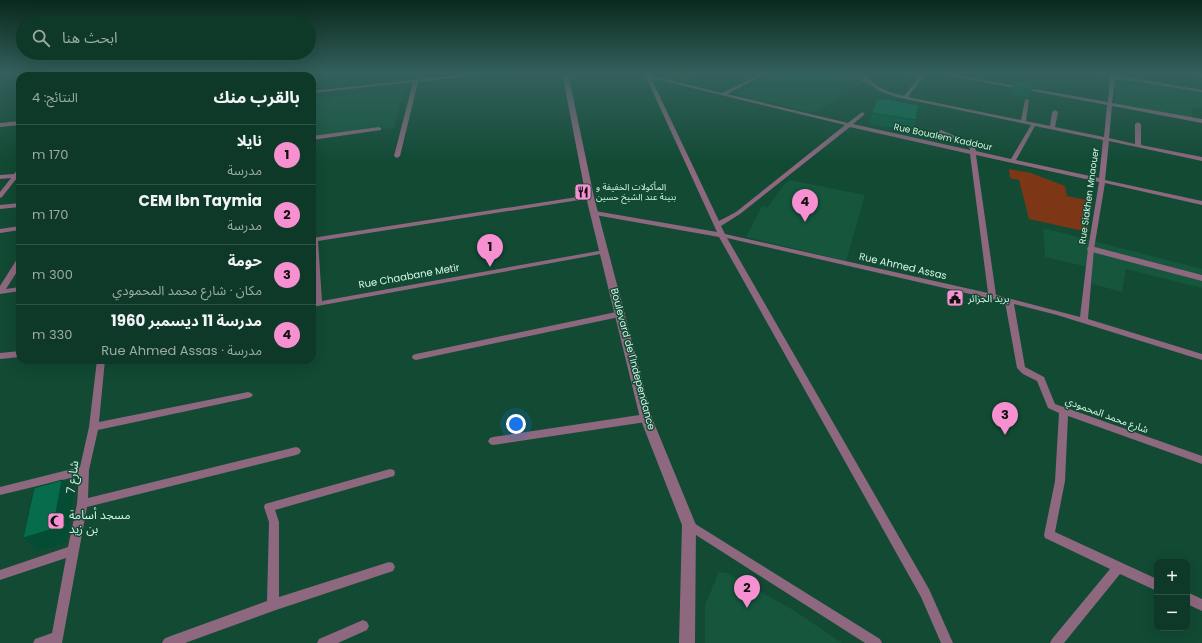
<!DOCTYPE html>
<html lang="ar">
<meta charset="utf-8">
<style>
:root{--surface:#0e3827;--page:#173f2f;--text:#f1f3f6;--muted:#9baca7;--line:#2e5244;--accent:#f690d0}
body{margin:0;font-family:Poppins,"Noto Sans Arabic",sans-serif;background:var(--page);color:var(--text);direction:rtl}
.controls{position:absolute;right:12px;bottom:12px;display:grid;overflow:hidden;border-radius:8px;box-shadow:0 4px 16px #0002}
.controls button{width:36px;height:36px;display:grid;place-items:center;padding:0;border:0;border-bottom:1px solid var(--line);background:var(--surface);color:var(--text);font:20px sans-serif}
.you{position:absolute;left:516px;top:424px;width:14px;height:14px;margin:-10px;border:3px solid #fff;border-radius:50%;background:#1a73e8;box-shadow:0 0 0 6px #1a73e833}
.badge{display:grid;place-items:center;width:26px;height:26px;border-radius:50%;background:var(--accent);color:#111;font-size:13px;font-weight:700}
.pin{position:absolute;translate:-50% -33px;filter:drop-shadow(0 1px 2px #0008)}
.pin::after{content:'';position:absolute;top:21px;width:14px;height:12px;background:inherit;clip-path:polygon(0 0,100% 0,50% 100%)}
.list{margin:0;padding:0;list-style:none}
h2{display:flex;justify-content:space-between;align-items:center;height:52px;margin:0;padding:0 16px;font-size:17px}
h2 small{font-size:13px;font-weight:400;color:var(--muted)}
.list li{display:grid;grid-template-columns:26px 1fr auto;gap:12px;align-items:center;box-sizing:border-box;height:60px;padding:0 16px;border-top:1px solid var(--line)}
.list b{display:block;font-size:15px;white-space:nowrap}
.list p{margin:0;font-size:13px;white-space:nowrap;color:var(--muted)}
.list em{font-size:13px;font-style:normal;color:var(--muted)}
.icon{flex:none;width:22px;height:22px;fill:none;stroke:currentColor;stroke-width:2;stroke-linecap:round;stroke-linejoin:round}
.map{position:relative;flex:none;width:1202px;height:643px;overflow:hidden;direction:ltr}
.search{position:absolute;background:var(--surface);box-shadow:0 4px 16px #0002;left:16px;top:16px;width:300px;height:44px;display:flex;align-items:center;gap:10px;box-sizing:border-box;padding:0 14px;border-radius:22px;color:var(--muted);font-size:15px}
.panel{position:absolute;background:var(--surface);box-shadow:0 4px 16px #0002;left:16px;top:72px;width:300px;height:292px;border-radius:12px;direction:rtl}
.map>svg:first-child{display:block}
.built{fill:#15563d}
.green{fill:#7d3717}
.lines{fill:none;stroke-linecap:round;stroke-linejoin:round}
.minor{fill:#8d687e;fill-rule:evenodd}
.tertiary{fill:#8d687e;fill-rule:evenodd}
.secondary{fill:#b87ea1;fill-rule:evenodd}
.wall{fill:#055d40}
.shaded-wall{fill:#044c34}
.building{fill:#066c4b;stroke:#044c34}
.labels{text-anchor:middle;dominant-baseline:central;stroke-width:3;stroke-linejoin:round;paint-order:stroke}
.far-street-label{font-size:9px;fill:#d4f6e5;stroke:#124a34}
.far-poi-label{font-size:9px;fill:#d4f6e5;stroke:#124a34;text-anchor:start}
.street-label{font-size:10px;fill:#d4f6e5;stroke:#124a34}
.poi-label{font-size:10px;fill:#d4f6e5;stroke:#124a34;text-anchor:start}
.near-street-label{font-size:12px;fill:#d4f6e5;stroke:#124a34}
.near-poi-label{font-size:12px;fill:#d4f6e5;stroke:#124a34;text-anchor:start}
</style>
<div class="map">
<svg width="1202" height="643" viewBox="0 0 1202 643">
<rect width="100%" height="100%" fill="#124a34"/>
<!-- built -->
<g class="built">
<polygon points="779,73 832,73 865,82 814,113 735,94"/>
<polygon points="1116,77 1202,92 1202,108 1192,107 1193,118 1115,104"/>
<polygon points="405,88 394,128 312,137 312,99"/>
<polygon points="790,180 865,195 846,261 746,237 762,206 768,207 785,183"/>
<polygon points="1043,228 1202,269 1202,288 1126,269 1122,292 1092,284 1092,268 1045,257"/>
<polygon points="719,572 727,573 795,611 842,643 705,643 705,605"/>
</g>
<!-- green -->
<g class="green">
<polygon points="653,73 696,73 698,74 685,81"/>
<polygon points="1009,169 1031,173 1065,186 1067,196 1091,201 1088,232 1029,219 1019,180 1010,178"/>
</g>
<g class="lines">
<!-- minor -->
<g class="minor">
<polygon points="161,73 165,73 163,76 158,76"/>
<polygon points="476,73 487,73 485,74 418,82 400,156 397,158 394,156 413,82 312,93 312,91"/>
<path d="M632,73l12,1v-1h4l1,2 73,18 41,-20h5l-41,21 121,29 14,-11 3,2 -1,1 -11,9 117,26 -1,-4 -30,-13v-2l2,-1 33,14 2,7 35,8 20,-34 -135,-28 -17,-6 -11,-8 -32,-10h6l23,7 -4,-7h4c10,14 22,19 39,23l15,-19 -17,-3v-1l18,2 2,-2h4l-18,24 113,23 4,-20 2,-1 2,1 -3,21 24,5 2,-14 3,-2 3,2 -3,15 49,10 3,-32 -172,-32h8l165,29 2,-25 -17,-3 -2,-1 20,2v-2h4v2l87,15v2l-87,-14 -3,25 90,16v4l-90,-17 -3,32 26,6v-20l3,-2 3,2v21l61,12v4l-93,-20 -4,39 97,21v4l-97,-22 -11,66 -6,70 114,35v6l-145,-45 -43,-11 11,63 19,10 11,27 147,52v8l-134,-48 -3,65 -10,51 102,47v12l-37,-17 -56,69h-14l2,-4 58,-70 -65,-31 -1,-3 11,-54 4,-68 -11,-5 -11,-27 -14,-7 -6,-6 -12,-66 -278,-64 202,351 24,54h-12l-20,-46 -202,-360 -124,-22 -3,-2 3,-2 122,21 -71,-155zM651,78l194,47 -109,87 -17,9zM1035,126l68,14 -4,38 -83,-18zM850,127l120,27 18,139 -263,-59 -4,-8 19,-12zM976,155l123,27 -11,67 -8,68 -84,-22z"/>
<polygon points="20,121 20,125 0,127 0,123"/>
<polygon points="379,127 381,128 381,130 312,140 312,136"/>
<polygon points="20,168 20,174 2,197 0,198 0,192 11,178 0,179 0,175 14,174 18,169"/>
<polygon points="590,195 593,197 592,198 318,241 322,301 604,250 608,252 606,253 312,307 312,303 314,302 312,238"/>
<polygon points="20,203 20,207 0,209 0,205"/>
<polygon points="20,226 20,230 0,233 0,229"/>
<polygon points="17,259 20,259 20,267 6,289 20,287 20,291 0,294 0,286"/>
<polygon points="621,311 624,312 625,314 624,316 416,360 413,359 412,357 413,355 416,354"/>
<polygon points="20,351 20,357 0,359 0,353"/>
<polygon points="97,360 105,360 99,422 248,392 251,393 253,395 251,397 248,398 98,430 89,470 88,498 296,447 299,448 301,451 299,454 296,455 87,507 62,643 33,643 35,639 52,633 66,558 0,580 0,570 68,547 77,504 79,476 0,495 0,487 80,467 89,427"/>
<polygon points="646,414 649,415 651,418 649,421 646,422 493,445 490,444 488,441 490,438 493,437"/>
<polygon points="390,469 394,470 395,473 394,476 275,510 279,522 279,597 389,562 393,563 395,567 393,571 273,611 185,643 162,643 164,639 168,637 267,601 269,522 264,507 265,504"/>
<polygon points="689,520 880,639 882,643 865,643 685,528 684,525 685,522"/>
<polygon points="1187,592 1202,599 1202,611 1187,604"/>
<polygon points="363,620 367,622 369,626 367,630 338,643 317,643 319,639"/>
</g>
<!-- tertiary -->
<g class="tertiary">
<polygon points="562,73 568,73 594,197 652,418 696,525 695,643 679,643 682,525 640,418 586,197"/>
<polygon points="1091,246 1202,275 1202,281 1088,251 1087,249 1088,247"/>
</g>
<!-- secondary -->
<polygon class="secondary" points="1190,73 1202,73 1202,77 1191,74"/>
</g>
<!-- wall -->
<g class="wall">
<polygon points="1015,81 1032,90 1029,98 1010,94"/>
<polygon points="876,100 916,120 912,131 869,124"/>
</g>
<!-- shaded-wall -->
<polygon class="shaded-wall" points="62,480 74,493 66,542 37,551 23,538"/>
<!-- building -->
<g class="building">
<polygon points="1015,81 1034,85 1032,90 1014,87"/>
<polygon points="880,98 919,105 916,120 872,113 876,100 879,100"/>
<polygon points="62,480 53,529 23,538 34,488"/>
</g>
<!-- sky -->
<linearGradient id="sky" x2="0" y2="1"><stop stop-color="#0a291d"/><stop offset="0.45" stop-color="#33605c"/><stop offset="1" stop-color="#33605c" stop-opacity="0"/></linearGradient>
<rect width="1202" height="163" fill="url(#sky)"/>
<!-- icons -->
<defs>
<g id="restaurant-square" transform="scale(0.9)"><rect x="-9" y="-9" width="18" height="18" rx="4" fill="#f690d0" stroke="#124a34"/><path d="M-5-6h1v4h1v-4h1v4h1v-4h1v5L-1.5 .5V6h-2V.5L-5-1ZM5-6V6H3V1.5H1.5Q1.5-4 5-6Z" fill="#111"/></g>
<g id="civic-square" transform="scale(0.9)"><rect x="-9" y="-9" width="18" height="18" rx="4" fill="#f690d0" stroke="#124a34"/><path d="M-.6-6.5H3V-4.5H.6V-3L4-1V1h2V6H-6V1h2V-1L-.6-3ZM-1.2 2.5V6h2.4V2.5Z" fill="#111"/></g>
<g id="mosque-square" transform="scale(0.9)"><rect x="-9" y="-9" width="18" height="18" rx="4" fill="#f690d0" stroke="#124a34"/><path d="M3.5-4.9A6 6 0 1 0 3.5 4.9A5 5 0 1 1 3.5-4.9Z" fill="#111"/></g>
</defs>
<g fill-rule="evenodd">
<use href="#restaurant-square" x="583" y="192"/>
<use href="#civic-square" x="955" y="298"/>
<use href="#mosque-square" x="56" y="521"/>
</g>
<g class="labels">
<!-- far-street labels -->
<g class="far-street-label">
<text transform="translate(943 137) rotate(12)">Rue Boualem Kaddour</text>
<text transform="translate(1089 196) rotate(-82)">Rue Siakhen Mnaouer</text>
</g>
<!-- far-poi labels -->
<g class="far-poi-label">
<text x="596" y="187">المأكولات الخفيفة و<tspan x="596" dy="10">بنينة عند الشيخ حسين</tspan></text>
</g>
<!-- street labels -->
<g class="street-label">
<text transform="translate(903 266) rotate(13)">Rue Ahmed Assas</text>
<text transform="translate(409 276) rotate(-10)">Rue Chaabane Metir</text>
<text transform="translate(633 359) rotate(75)">Boulevard de l'Independance</text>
<text transform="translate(1107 415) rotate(20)">شارع محمد المحمودي</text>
</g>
<!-- poi labels -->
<g class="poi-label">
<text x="968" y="298">بريد الجزائر</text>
</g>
<!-- near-street labels -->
<g class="near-street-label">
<text transform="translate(72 477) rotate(-83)">شارع 7</text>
</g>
<!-- near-poi labels -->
<g class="near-poi-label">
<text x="69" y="514">مسجد أسامة<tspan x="69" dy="14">بن زيد</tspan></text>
</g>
</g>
</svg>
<div class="controls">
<button>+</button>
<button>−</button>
</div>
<div class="you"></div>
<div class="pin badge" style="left:490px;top:267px">1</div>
<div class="pin badge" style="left:747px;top:608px">2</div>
<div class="pin badge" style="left:1005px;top:435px">3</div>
<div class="pin badge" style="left:805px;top:222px">4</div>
<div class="search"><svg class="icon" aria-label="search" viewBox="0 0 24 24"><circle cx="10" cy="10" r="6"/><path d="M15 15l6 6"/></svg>ابحث هنا</div>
<section class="panel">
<h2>بالقرب منك<small>النتائج: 4</small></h2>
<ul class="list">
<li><span class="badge">1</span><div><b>نايلا</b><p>مدرسة</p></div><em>170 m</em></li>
<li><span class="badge">2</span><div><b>CEM Ibn Taymia</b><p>مدرسة</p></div><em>170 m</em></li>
<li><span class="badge">3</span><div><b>حومة</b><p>مكان · شارع محمد المحمودي</p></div><em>300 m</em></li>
<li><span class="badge">4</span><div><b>مدرسة 11 ديسمبر 1960</b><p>مدرسة · Rue Ahmed Assas</p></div><em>330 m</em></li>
</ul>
</section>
</div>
